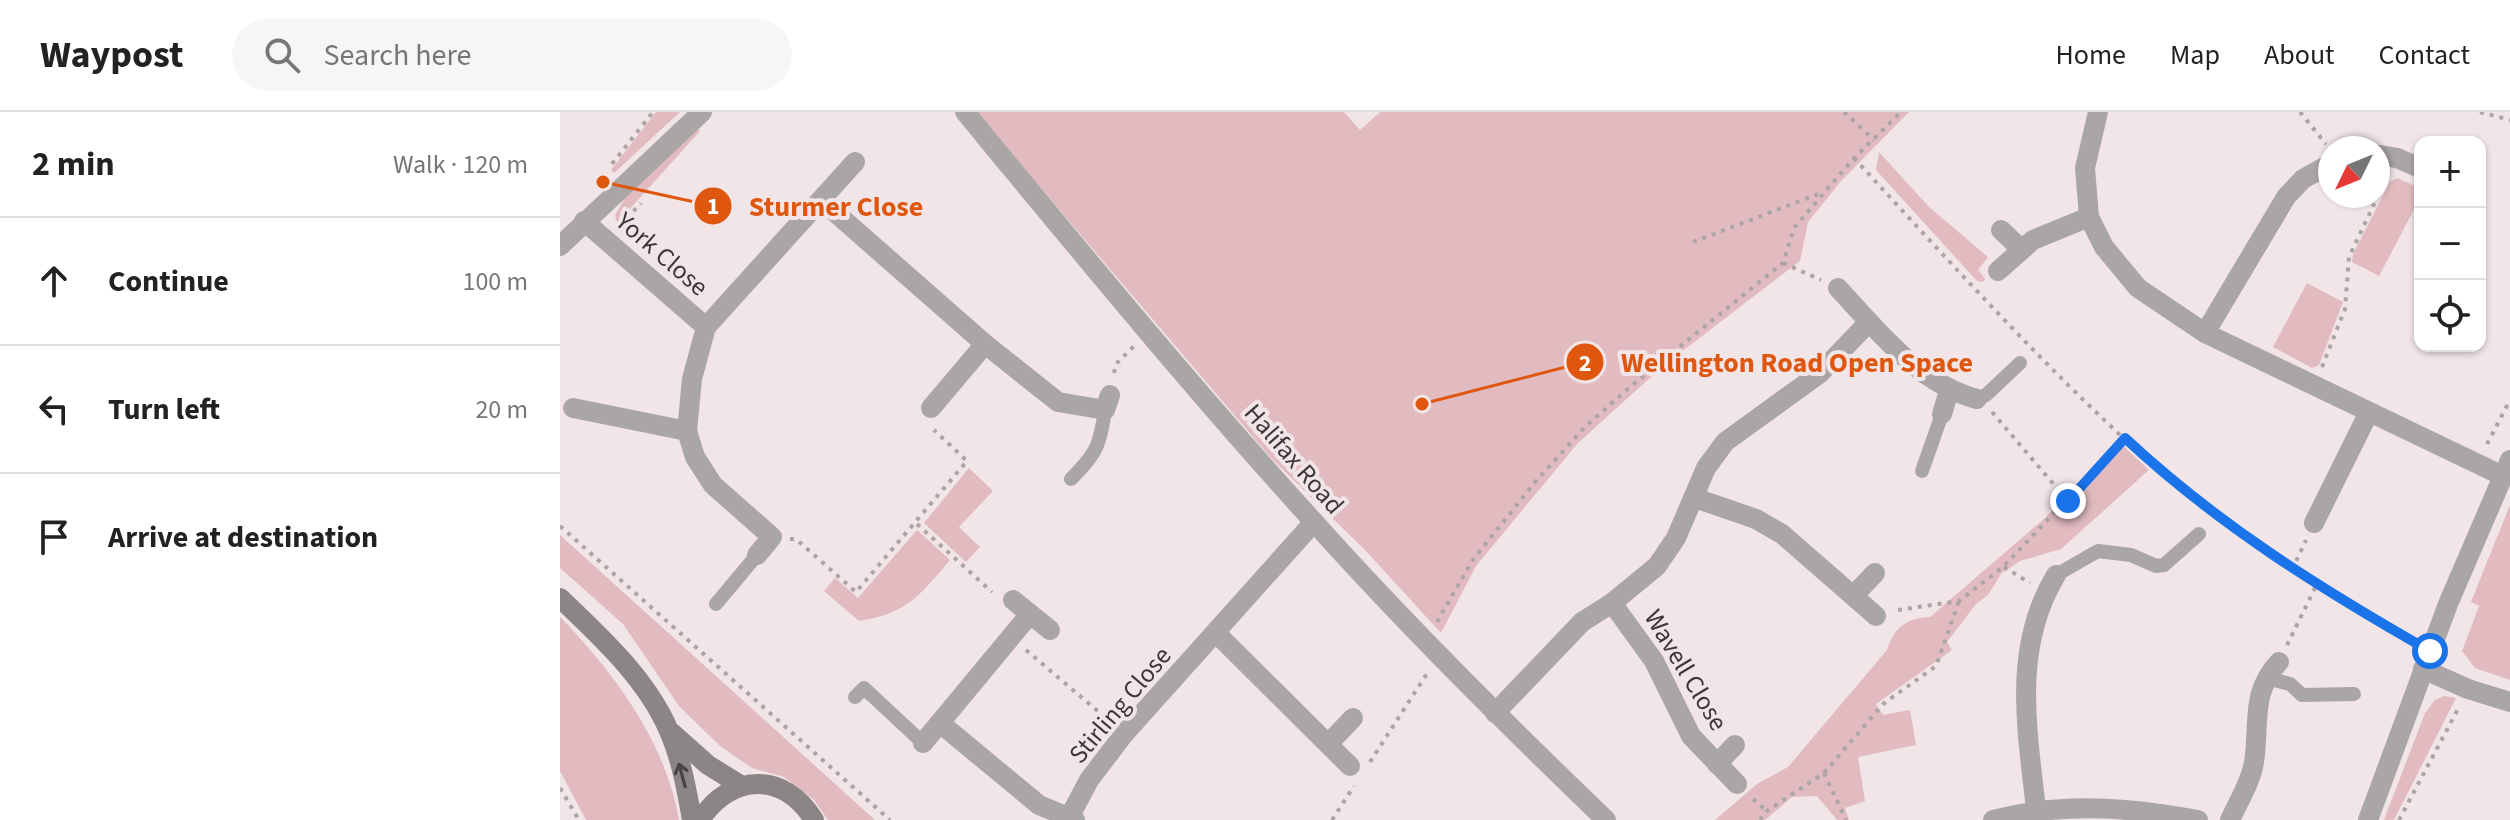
<!DOCTYPE html>
<meta charset="utf-8">
<style>
:root{--surface:#fff;--page:#f6f6f6;--text:#222;--muted:#767676;--line:#e0e0e0}
body{margin:0;font-family:"Source Sans 3",sans-serif;background:var(--page);color:var(--text)}
.controls{position:absolute;right:24px;top:24px;display:grid;overflow:hidden;border-radius:16px;box-shadow:0 2px 6px #0004}
.controls button{width:72px;height:72px;display:grid;place-items:center;padding:0;border:0;border-bottom:2px solid var(--line);background:var(--surface);color:var(--text);font:40px sans-serif}
.compass{position:absolute;left:1758px;top:24px;width:72px;height:72px;border-radius:50%;background:var(--surface);box-shadow:0 2px 6px #0004;rotate:227deg}
.stop{position:absolute;width:24px;height:24px;margin:-18px;border:6px solid #1a73e8;border-radius:50%;background:#fff}
.stop.end{background:#1a73e8;border-color:#fff;box-shadow:0 2px 8px #0008}
.list{margin:0;padding:0;list-style:none}
h2{display:flex;justify-content:space-between;align-items:center;height:104px;margin:0;padding:0 32px;font-size:34px}
h2 small{font-size:26px;font-weight:400;color:var(--muted)}
.list li{display:grid;grid-template-columns:52px 1fr auto;gap:24px;align-items:center;box-sizing:border-box;height:128px;padding:0 32px;border-top:2px solid var(--line)}
.list b{display:block;font-size:30px;white-space:nowrap}
.list em{font-size:26px;font-style:normal;color:var(--muted)}
.icon{flex:none;width:44px;height:44px;fill:none;stroke:currentColor;stroke-width:2;stroke-linecap:round;stroke-linejoin:round}
.map{position:relative;flex:none;width:1950px;height:708px;overflow:hidden}
header{display:flex;align-items:center;gap:48px;box-sizing:border-box;height:112px;padding:0 40px;background:var(--surface);border-bottom:2px solid var(--line)}
header strong{font-size:38px}
nav{display:flex;gap:44px;margin-inline-start:auto;font-size:28px}
.search{width:560px;height:72px;background:var(--page);display:flex;align-items:center;gap:20px;box-sizing:border-box;padding:0 28px;border-radius:44px;color:var(--muted);font-size:30px}
main{display:flex}
aside{flex:1;background:var(--surface)}
.map>svg:first-child{display:block}
.green{fill:#e1bbc0}
.lines{fill:none;stroke-linecap:round;stroke-linejoin:round}
.path{stroke:#ada4a5;stroke-width:4;stroke-dasharray:4 6;stroke-linecap:butt}
.service{stroke:#aba6a6;stroke-width:14}
.minor{stroke:#aba6a6;stroke-width:20}
.secondary{stroke:#8c8586;stroke-width:20}
.oneway{stroke:#484445}
.route{stroke:#1a73e8;stroke-width:10}
.labels{text-anchor:middle;dominant-baseline:central;stroke-width:8;stroke-linejoin:round;paint-order:stroke}
.street-label{font-size:26px;fill:#3c3839;stroke:#f1e5e7}
.leader{fill:none;stroke:#df570e;stroke-width:3}
.callout-dot{fill:#df570e;stroke:#f1e5e7;stroke-width:3}
.mark-label{font-size:24px;text-anchor:middle;font-weight:bold;fill:#fff}
.callout-label{font-size:28px;text-anchor:middle;font-weight:bold;fill:#df570e;stroke:#f1e5e7;stroke-width:8;stroke-linejoin:round;paint-order:stroke}
</style>
<header>
<strong>Waypost</strong>
<div class="search"><svg class="icon" aria-label="search" viewBox="0 0 24 24"><circle cx="10" cy="10" r="6"/><path d="M15 15l6 6"/></svg>Search here</div>
<nav><a>Home</a><a>Map</a><a>About</a><a>Contact</a></nav>
</header>
<main>
<aside>
<h2>2 min<small>Walk · 120 m</small></h2>
<ul class="list">
<li><svg class="icon" aria-label="ahead" viewBox="0 0 24 24"><path d="M12 20V5M6 11l6-6 6 6"/></svg><div><b>Continue</b></div><em>100 m</em></li>
<li><svg class="icon" aria-label="left" viewBox="0 0 24 24"><path d="M17 20v-9H6M10 6l-5 5 5 5"/></svg><div><b>Turn left</b></div><em>20 m</em></li>
<li><svg class="icon" aria-label="arrive" viewBox="0 0 24 24"><path d="M6 21V4h12l-3 4 3 4H6"/></svg><div><b>Arrive at destination</b></div></li>
</ul>
</aside>
<div class="map">
<svg width="1950" height="708" viewBox="0 0 1950 708">
<rect width="100%" height="100%" fill="#f1e5e7"/>
<!-- green -->
<g class="green">
<polygon points="96,0 120,0 54,61 51,58"/>
<polygon points="416,0 784,0 800,18 820,0 1349,0 1281,69 1248,110 1240,149 1103,254 1018,331 916,454 881,521 805,438 710,345"/>
<polygon points="136,15 140,19 57,111 55,103 65,86"/>
<polygon points="1319,40 1369,95 1428,145 1418,158 1425,167 1423,170 1417,169 1316,58"/>
<polygon points="1837,66 1860,76 1860,86 1819,164 1792,150 1793,142 1830,70"/>
<polygon points="1747,171 1783,190 1759,253 1752,256 1713,235"/>
<path d="M1558,329l31,29 -88,79 -41,12 -19,13 -13,21 -12,9 -29,38 5,8 -76,54 7,11 27,-5 6,35 -58,12 7,44 -20,7 4,12h-12l-20,-24 -25,1 -27,23h-50l42,-36 31,-17 99,-117c7,-22 19,-32 43,-33l115,-99z"/>
<polygon points="409,356 433,379 399,415 420,435 406,450 364,411"/>
<polygon points="1950,393 1950,568 1915,556 1902,539 1919,494 1911,490"/>
<path d="M357,418l33,30c-30,35 -43,54 -91,61l-35,-30 11,-13 23,20z"/>
<polygon points="0,423 315,708 268,708 254,688 224,665 192,656 160,634 119,594 63,512 0,456"/>
<path d="M0,505c54,55 106,126 119,203h-93l-26,-49z"/>
<polygon points="1884,584 1896,586 1834,708 1824,708 1865,601 1875,588"/>
</g>
<g class="lines">
<!-- path -->
<g class="path">
<polyline points="1284,0 1314,28"/>
<polyline points="1740,0 1766,32"/>
<polyline points="1920,0 1950,8"/>
<path d="M1294,46c104,113 208,229 324,329 67,59 156,109 233,154"/>
<polyline points="52,52 93,0"/>
<polyline points="60,114 81,91"/>
<polyline points="1133,130 1261,81"/>
<polyline points="1223,151 1261,168"/>
<polyline points="1762,255 1785,197 1789,145 1827,65"/>
<polyline points="554,261 556,252 574,234"/>
<polyline points="1432,300 1508,389"/>
<polyline points="1927,332 1950,288"/>
<polyline points="357,412 432,480"/>
<polyline points="0,414 330,708"/>
<polyline points="230,427 236,427 296,480 407,349 374,318"/>
<polyline points="1444,455 1470,471"/>
<polyline points="1732,458 1746,428"/>
<polyline points="1338,498 1399,489 1443,455 1565,326"/>
<polyline points="877,510 912,449 976,369 1024,316 1070,275 1223,151 1234,116 1294,46 1341,0"/>
<polyline points="1727,533 1756,474"/>
<polyline points="466,538 547,607"/>
<polyline points="810,650 868,560"/>
<polyline points="1264,661 1286,708"/>
<polyline points="0,676 19,708"/>
<polyline points="1193,687 1207,699"/>
<polyline points="772,708 794,674"/>
<polyline points="1200,708 1207,699 1264,661 1323,592 1376,554 1399,489"/>
<polyline points="1839,708 1898,597"/>
</g>
<!-- service -->
<g class="service">
<polyline points="1417,287 1426,283 1460,251"/>
<polyline points="1362,359 1382,302"/>
<path d="M511,367c25,-25 29,-33 34,-69"/>
<polyline points="1496,463 1538,439 1571,443 1596,454 1604,453 1639,422"/>
<polyline points="156,492 197,443"/>
<polyline points="1706,566 1730,572 1742,583 1794,582"/>
<polyline points="295,585 304,576 363,631"/>
</g>
<!-- minor -->
<g class="minor">
<path d="M405,0c114,138 228,277 349,410 93,104 192,202 292,298"/>
<polyline points="1538,0 1525,56 1529,105 1544,135 1578,176 1645,221 1943,364"/>
<polyline points="1818,43 1837,46 1860,56"/>
<polyline points="261,88 425,232 498,290 545,298 550,283"/>
<polyline points="24,109 146,215"/>
<polyline points="1441,118 1460,136"/>
<polyline points="0,134 142,0"/>
<polyline points="1438,159 1473,128 1529,105"/>
<path d="M1278,176c41,44 80,95 139,111"/>
<polyline points="1645,221 1726,85 1743,67 1770,52"/>
<polyline points="13,296 127,319"/>
<polyline points="371,296 425,232"/>
<polyline points="1382,302 1389,279"/>
<polyline points="1135,386 1196,407 1222,422 1316,504"/>
<polyline points="1754,411 1808,302"/>
<polyline points="197,443 212,425 153,373 135,345 127,319 132,267 146,215 295,50"/>
<polyline points="1294,483 1315,461"/>
<polyline points="453,488 490,518"/>
<polyline points="1052,491 1094,549 1131,624 1177,672"/>
<polyline points="656,521 790,654"/>
<polyline points="1863,557 1908,577 1950,590"/>
<polyline points="935,601 1022,510 1052,491 1097,454 1116,426 1146,356 1165,330 1259,262 1309,210"/>
<polyline points="380,611 479,693 515,708"/>
<polyline points="363,631 470,502"/>
<polyline points="768,632 793,606"/>
<polyline points="1157,652 1175,633"/>
<path d="M1476,697c-9,-81 -24,-161 20,-234"/>
<polyline points="510,704 529,668 564,622 754,410"/>
<path d="M1433,708c69,-18 135,-13 205,0"/>
<path d="M1670,708c8,-18 21,-38 24,-58 6,-38 -4,-69 25,-100"/>
<polyline points="1808,708 1888,492 1950,348"/>
</g>
<!-- secondary -->
<g class="secondary">
<path d="M0,486c40,38 87,81 109,133 12,27 18,60 23,89"/>
<polyline points="112,621 148,653 182,674"/>
<path d="M140,708c31,-47 84,-49 114,0"/>
</g>
</g>
<!-- one-way arrows -->
<defs><path id="oneway-shaft" d="M-6 0H5M1.5-3L5.5 0L1.5 3" fill="none" stroke-width="1.6" stroke-linecap="round" stroke-linejoin="round" transform="scale(2)"/></defs>
<use class="oneway" href="#oneway-shaft" transform="translate(122 663) rotate(-105)"/>
<g class="lines">
<!-- route -->
<path class="route" d="M1508,389l57,-63c92,86 196,151 305,213"/>
</g>
<g class="labels">
<!-- street labels -->
<g class="street-label">
<text transform="translate(102 142) rotate(41)">York Close</text>
<text transform="translate(734 347) rotate(49)">Halifax Road</text>
<text transform="translate(1126 558) rotate(59)">Wavell Close</text>
<text transform="translate(560 593) rotate(-50)">Stirling Close</text>
</g>
</g>
<!-- callouts -->
<path class="leader" d="M43 70L153 94M862 292L1025 250"/>
<g class="callout-dot">
<circle cx="43" cy="70" r="8"/>
<circle cx="862" cy="292" r="8"/>
<circle cx="153" cy="94" r="20"/>
<circle cx="1025" cy="250" r="20"/>
</g>
<g class="mark-label">
<text x="153" y="102">1</text>
<text x="1025" y="259">2</text>
</g>
<g class="callout-label">
<text x="276" y="104">Sturmer Close</text>
<text x="1237" y="260">Wellington Road Open Space</text>
</g>
</svg>
<div class="controls">
<button>+</button>
<button>−</button>
<button><svg class="icon" aria-label="locate" viewBox="0 0 24 24"><circle cx="12" cy="12" r="6"/><path d="M12 2v4M12 18v4M2 12h4M18 12h4"/></svg></button>
</div>
<svg class="compass" viewBox="-18 -18 36 36"><path d="M0-13l5 13h-10z" fill="#e53935"/><path d="M0 13l5-13h-10z" fill="#767676"/></svg>
<div class="stop" style="left:1870px;top:539px"></div>
<div class="stop end" style="left:1508px;top:389px"></div>
</div>
</main>
